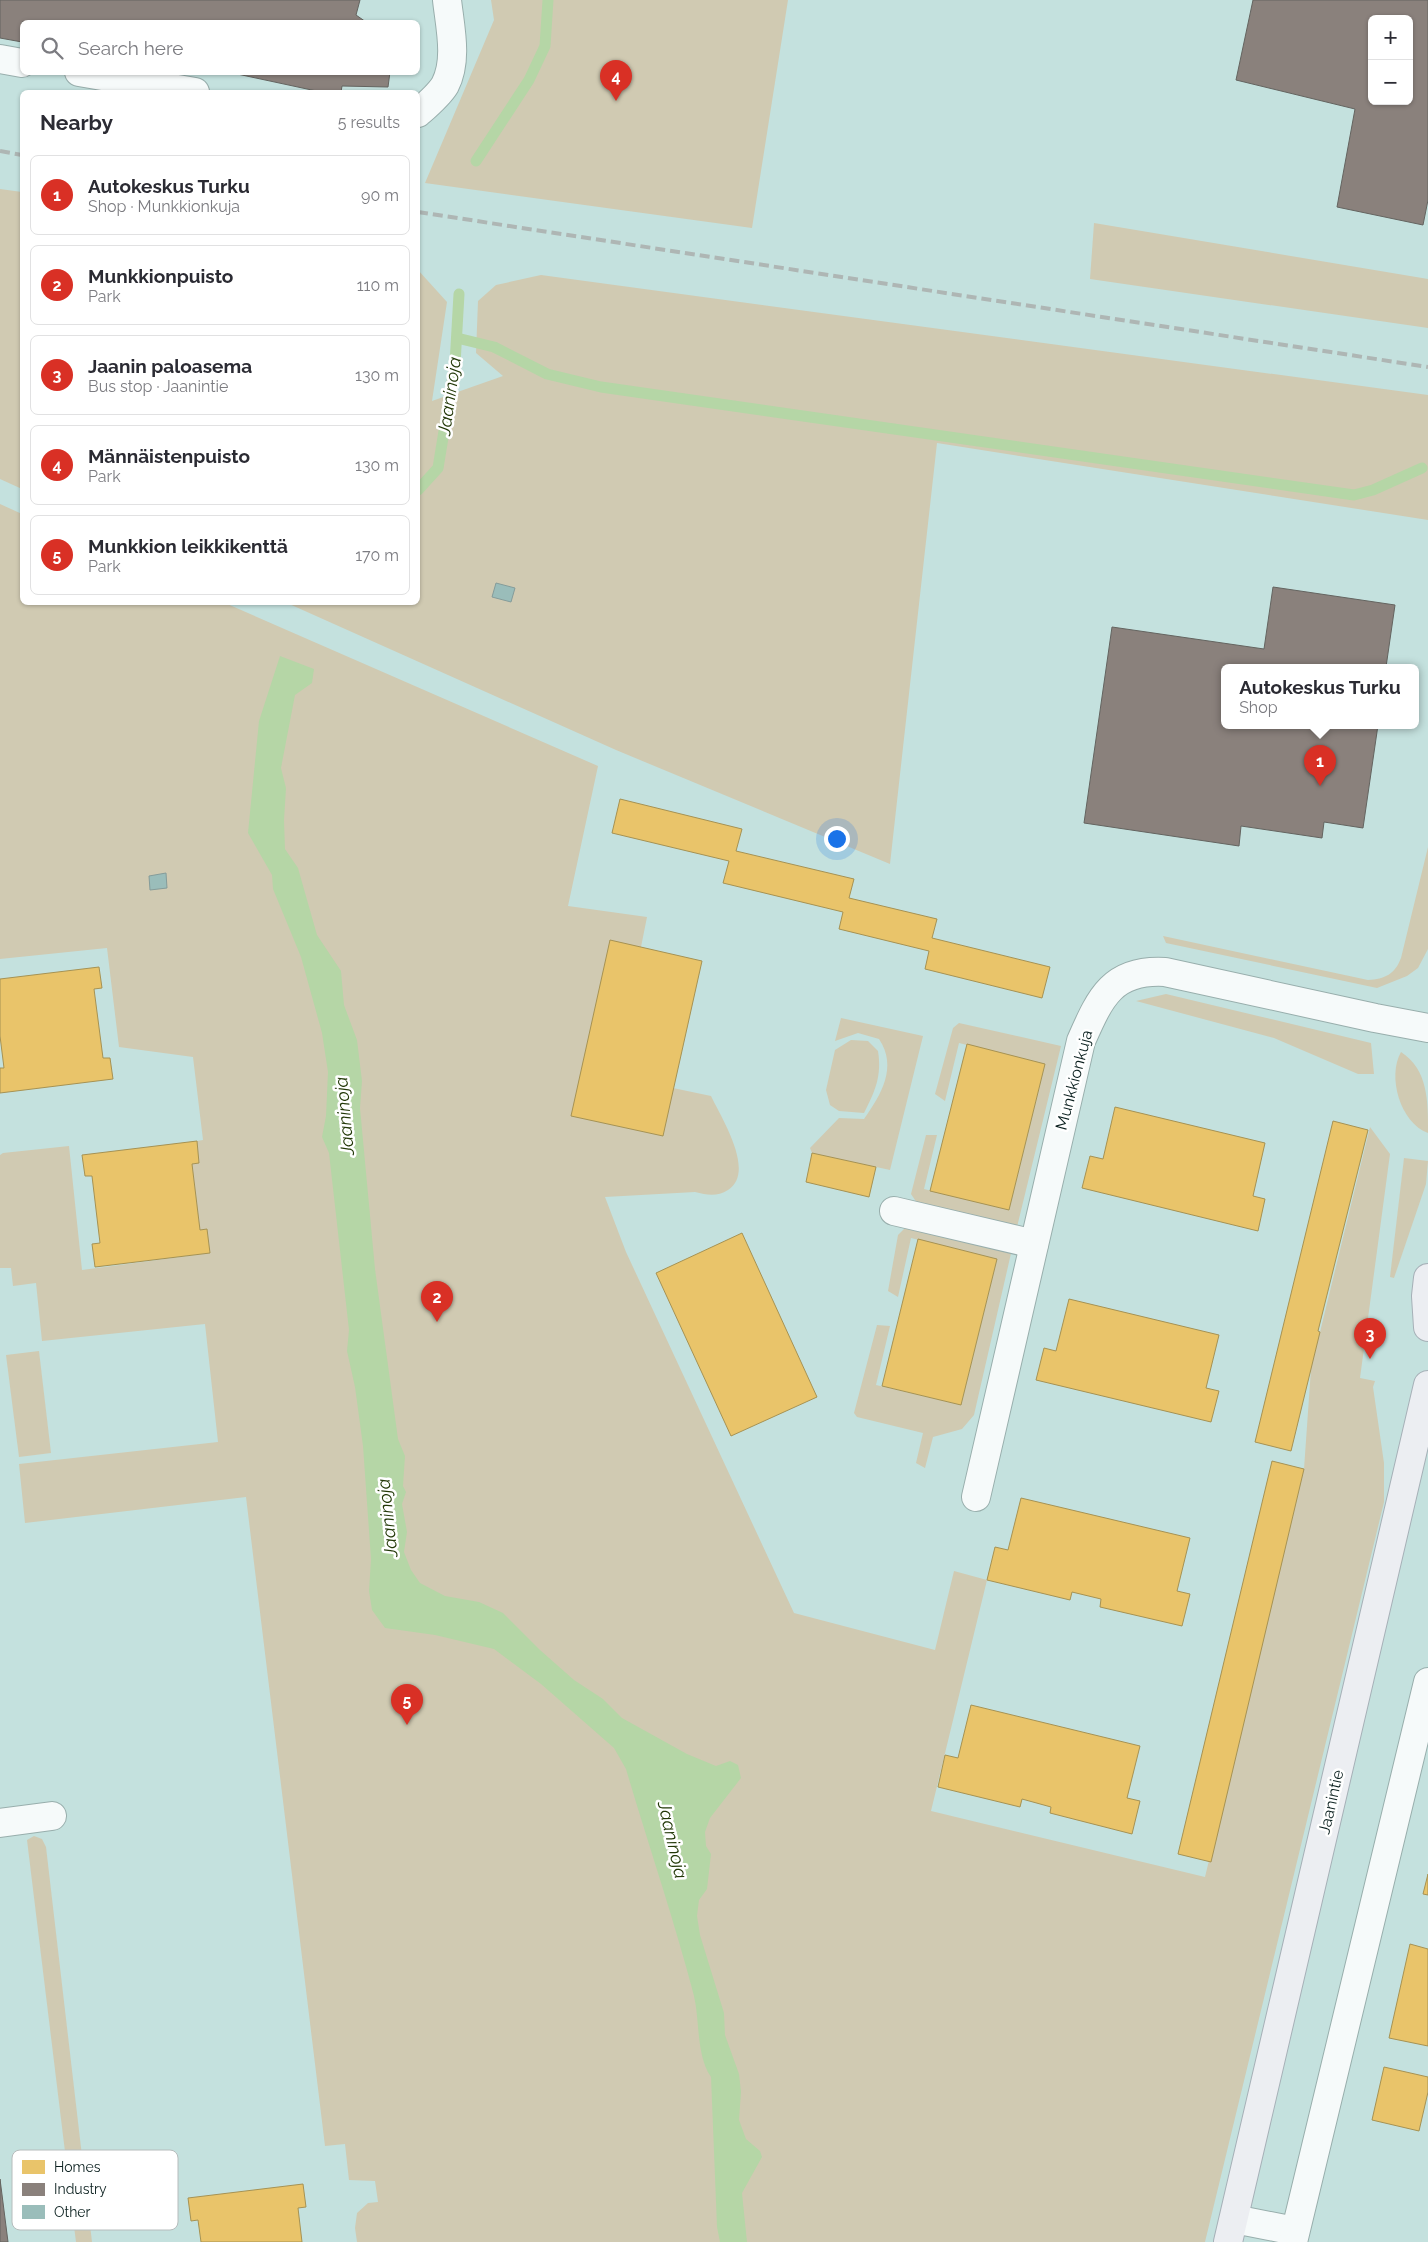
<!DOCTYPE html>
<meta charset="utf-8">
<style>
:root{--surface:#fff;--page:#f7f7f7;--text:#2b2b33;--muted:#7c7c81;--line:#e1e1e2;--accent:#d93025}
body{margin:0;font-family:Raleway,sans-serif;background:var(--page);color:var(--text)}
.controls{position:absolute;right:15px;top:15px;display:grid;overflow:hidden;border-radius:8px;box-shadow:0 1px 4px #0004}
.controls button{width:45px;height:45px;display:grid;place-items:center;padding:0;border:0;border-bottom:1px solid var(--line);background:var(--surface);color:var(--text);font:25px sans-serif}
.you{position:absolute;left:836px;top:838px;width:18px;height:18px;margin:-12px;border:4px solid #fff;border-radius:50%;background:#1a73e8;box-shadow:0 0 0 8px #1a73e833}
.badge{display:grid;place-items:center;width:32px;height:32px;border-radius:50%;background:var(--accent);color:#fff;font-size:16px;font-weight:700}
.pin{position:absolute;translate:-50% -41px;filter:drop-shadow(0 1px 2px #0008)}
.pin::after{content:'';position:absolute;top:26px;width:18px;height:15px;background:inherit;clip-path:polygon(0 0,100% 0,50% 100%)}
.popup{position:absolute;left:1221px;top:664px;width:198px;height:65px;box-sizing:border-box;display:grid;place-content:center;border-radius:8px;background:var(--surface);filter:drop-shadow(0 1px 4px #0005);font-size:16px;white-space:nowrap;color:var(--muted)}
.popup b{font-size:19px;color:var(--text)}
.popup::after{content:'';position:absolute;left:50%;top:100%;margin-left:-10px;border:10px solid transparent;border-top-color:var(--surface)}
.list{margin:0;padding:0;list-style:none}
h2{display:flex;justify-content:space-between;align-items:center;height:65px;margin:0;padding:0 20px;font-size:21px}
h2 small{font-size:16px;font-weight:400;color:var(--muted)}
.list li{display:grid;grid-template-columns:32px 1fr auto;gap:15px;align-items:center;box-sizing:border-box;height:80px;margin:0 10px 10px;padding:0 10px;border:1px solid var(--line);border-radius:8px}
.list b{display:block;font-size:19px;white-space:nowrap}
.list p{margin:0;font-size:16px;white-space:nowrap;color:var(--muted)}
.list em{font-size:16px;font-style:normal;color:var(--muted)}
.icon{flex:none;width:28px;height:28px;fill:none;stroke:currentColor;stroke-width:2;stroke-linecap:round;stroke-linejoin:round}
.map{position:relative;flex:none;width:1428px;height:2242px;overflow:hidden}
.search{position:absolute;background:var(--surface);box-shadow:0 1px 4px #0004;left:20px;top:20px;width:400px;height:55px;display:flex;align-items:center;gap:12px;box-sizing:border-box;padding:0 18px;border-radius:8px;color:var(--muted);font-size:19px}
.panel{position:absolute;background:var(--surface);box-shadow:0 1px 4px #0004;left:20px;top:90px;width:400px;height:515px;border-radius:8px}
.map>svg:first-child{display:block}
.green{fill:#d0cab2}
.water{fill:#b5d6a6}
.homes{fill:#e9c46a;stroke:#a69253}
.industry{fill:#8a817c;stroke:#646460;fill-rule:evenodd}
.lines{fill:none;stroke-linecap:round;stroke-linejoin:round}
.stream{stroke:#b5d6a6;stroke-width:11}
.building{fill:#9abdba;stroke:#859c9a}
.minor-casing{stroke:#98aeac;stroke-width:30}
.major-casing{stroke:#a6b0b7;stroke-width:30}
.minor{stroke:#f6fafa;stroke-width:28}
.major{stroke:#eceef2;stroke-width:28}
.rail{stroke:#aeb6b4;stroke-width:4;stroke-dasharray:10 5;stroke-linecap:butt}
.labels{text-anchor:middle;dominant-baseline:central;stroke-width:5;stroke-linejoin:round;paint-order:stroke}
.street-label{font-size:16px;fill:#0a1f1e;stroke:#fff}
.water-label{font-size:18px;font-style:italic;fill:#223807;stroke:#fff}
.key{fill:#fff;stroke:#b6bcbc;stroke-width:1}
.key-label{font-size:14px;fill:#0a1f1e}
</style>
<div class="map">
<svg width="1428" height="2242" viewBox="0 0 1428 2242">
<rect width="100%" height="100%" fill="#c4e1de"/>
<!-- green -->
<g class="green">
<polygon points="491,0 788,0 752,228 425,183 494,20"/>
<polygon points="0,189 22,192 22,489 0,479"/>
<polygon points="1094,223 1428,279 1428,328 1090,279"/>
<polygon points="418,270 447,302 432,401 503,376 476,353 478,301 496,285 541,275 1428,395 1428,520 937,443 890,864 616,750 287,603 418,602"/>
<path d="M0,504l22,10v88l203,1 373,163 -30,140 79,11 -6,30 -70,169 92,20 10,-48 38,8c11,23 45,76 17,94 -11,7 -21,5 -33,2l-90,5 21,55 168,361 141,37 19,-79 33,9 -56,231 274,66 99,-408 7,-100 59,-242 20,27 -30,224 15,3 -2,6 11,76v39l-179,740h-848l-2,-14 2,-15 11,-10 10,-1 -3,-21 -26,-1 -4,-36 -20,2 -79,-649 -221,26 -6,-59 199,-22 -13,-118 -163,17 -6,-58 -23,3 -2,-18h-11v-113l3,-2 66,-7 13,124 128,-17 -3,-24 -7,1 -8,-66 7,-2 -2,-21 6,-1 -10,-83 -74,-10 -12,-99 -107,11z"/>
<path d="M1428,847v102l-10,19 -11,8 -30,12 -211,-45 -3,-7 205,44c17,-1 27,-6 33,-22z"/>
<polygon points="1166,994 1371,1043 1374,1074 1358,1074 1274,1038 1136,1001"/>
<path d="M841,1018l82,18 -33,134 -78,-17 -2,-5 29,-30 25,1c17,-24 34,-52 15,-80l-21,-6 -23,8z"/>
<polygon points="959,1023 1061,1046 1017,1227 917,1203 911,1194 926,1135 937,1135 924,1189 1009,1210 1045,1064 959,1043 945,1101 935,1094 953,1028"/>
<path d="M851,1040l17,1 10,10c4,25 -3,40 -14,62l-25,-2 -9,-6 -4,-15 9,-40z"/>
<path d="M1401,1052c27,18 27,48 27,81 -28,-10 -41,-57 -27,-81z"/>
<polygon points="1404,1158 1428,1161 1426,1184 1394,1278 1390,1277"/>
<polygon points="906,1227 1012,1249 974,1415 962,1429 933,1437 925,1468 916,1463 923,1433 857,1417 854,1413 877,1325 890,1326 876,1385 961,1405 997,1259 911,1238 898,1297 888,1291 898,1235"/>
<polygon points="39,1351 51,1453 19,1457 6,1355"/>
<polygon points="34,1836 42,1839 46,1847 92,2242 76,2242 27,1840"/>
</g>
<!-- water -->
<path class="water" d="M280,656l34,13 -2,14 -17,12 -14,73 5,20 -2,32 1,29 13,19 19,67 24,36 3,34 13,35 5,41 -2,27 15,161 23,170 7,17 -2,30 3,6 -4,12 5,28 -3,20 7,18 9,13 25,13 34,6 24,11 37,37 34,30 29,19 19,19 65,36 29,12 14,-5 8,4 3,13 -31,40 -5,14 1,14 5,8 -4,35 -8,11 -2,16 3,19 24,78 1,22 14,39 2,18 -2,28 7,19 14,12 2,6 -20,36 5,49h-27l-3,-15 -6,-150c-15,-22 -11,-55 -17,-81 -20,-77 -46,-152 -68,-227l-12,-21 -73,-64 -47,-35 -59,-14 -50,-7 -13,-18 -3,-19 2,-32 -8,-113 -8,-59 -8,-36 2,-21 -20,-177 -7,-16 4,-21 2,-44 -6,-39 -21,-76 -28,-68 -1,-14 -24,-42 11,-112z"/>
<!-- homes -->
<g class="homes">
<polygon points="620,799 742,829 736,851 854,879 849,898 937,919 932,938 1050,967 1042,998 925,969 929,951 839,929 843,912 723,883 729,861 612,833"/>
<polygon points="610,940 702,961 663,1136 571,1116"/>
<polygon points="99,967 102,988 94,989 103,1058 110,1058 113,1079 0,1093 0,1068 4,1068 0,1036 0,979"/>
<polygon points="967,1044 1045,1064 1009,1210 930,1191"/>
<polygon points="1115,1107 1265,1143 1253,1196 1265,1199 1258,1231 1082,1188 1090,1156 1103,1159"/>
<polygon points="1333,1121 1368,1130 1318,1331 1320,1332 1291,1451 1255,1442"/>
<polygon points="197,1141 199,1163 192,1164 200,1230 207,1229 210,1253 95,1267 92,1244 100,1243 92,1176 85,1176 82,1155"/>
<polygon points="812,1153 876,1167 869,1197 806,1182"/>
<polygon points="742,1233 817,1397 731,1436 656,1273"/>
<polygon points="918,1239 997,1259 961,1405 882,1386"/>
<polygon points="1069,1299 1219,1335 1206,1388 1219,1391 1211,1422 1036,1380 1044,1348 1056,1351"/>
<polygon points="1272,1461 1304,1469 1211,1862 1178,1854"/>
<polygon points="1021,1498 1190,1538 1177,1591 1190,1594 1182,1626 1100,1607 1101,1599 1072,1592 1070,1600 987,1580 995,1547 1008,1550"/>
<polygon points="971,1705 1140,1746 1127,1798 1140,1801 1132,1834 1050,1813 1051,1807 1022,1799 1020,1807 938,1787 945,1755 958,1758"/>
<polygon points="1428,1874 1428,1895 1423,1894"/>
<polygon points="1410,1944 1428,1949 1428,2046 1389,2038"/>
<polygon points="1384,2067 1428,2077 1428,2092 1419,2131 1372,2120"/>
<polygon points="303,2184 306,2207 298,2208 302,2242 201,2242 198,2220 191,2221 188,2198"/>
</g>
<!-- industry -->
<g class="industry">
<polygon points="0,0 360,0 356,15 366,22 22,22 22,42 0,38"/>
<path d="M1253,0h175v200l-5,25 -86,-18 18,-98 -119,-29zM1372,19h37v82h-37z"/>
<polygon points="228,72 390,72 388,87 342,86 341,92 321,92"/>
<polygon points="1273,587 1395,605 1386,667 1225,667 1225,725 1378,725 1363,828 1324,822 1322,838 1241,826 1239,846 1084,823 1112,627 1264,649"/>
<polygon points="0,2179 8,2242 0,2242"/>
</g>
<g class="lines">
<!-- stream -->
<g class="stream">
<polyline points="476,161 529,80 545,46 548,0"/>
<polyline points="457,338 494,347 547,374 601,387 1354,495 1373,490 1422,468"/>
<polyline points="418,490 438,468 455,364 459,294"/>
</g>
</g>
<!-- building -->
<g class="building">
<polygon points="496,583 515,588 511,602 492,597"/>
<polygon points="166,873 167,888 150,890 149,876"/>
</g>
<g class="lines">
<!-- minor casing -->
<g class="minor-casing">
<g id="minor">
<polyline points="0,59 22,63"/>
<polyline points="79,72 195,92"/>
<path d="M418,113c8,-7 21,-18 27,-28 13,-25 5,-58 2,-85"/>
<polyline points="894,1211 1034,1244"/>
<path d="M976,1497l105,-456c19,-43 31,-72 84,-69l210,46 53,10"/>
<polyline points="0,1823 52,1816"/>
<polyline points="1234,2219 1295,2231"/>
<polyline points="1293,2242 1428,1682"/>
</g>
</g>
<!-- major casing -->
<g class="major-casing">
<g id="major">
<polyline points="1428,1278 1426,1296 1428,1327"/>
<polyline points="1228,2242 1428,1385"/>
</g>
</g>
<!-- minor -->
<use href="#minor" class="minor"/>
<!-- major -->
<use href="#major" class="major"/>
<!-- rail -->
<g class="rail">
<polyline points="0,151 22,155"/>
<polyline points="418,212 1428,367"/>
</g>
</g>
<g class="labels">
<!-- street labels -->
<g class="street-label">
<text transform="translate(1074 1080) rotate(-75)">Munkkionkuja</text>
<text transform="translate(1331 1802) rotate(-77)">Jaanintie</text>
</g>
<!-- water labels -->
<g class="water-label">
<text transform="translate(449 396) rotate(-82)">Jaaninoja</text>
<text transform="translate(344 1116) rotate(-95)">Jaaninoja</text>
<text transform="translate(387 1518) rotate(-96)">Jaaninoja</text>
<text transform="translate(673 1840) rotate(77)">Jaaninoja</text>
</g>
</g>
<!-- legend -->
<rect x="12" y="2150" width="166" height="80" rx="8" class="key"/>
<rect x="22" y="2160" width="23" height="14" fill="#e9c46a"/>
<rect x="22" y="2183" width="23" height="13" fill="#8a817c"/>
<rect x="22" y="2205" width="23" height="14" fill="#9abdba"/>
<g class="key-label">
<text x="54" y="2172">Homes</text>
<text x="54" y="2194">Industry</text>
<text x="54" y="2217">Other</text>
</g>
</svg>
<div class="controls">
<button>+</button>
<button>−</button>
</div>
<div class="you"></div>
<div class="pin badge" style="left:1320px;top:786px">1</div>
<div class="popup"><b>Autokeskus Turku</b>Shop</div>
<div class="pin badge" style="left:437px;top:1322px">2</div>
<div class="pin badge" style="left:1370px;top:1359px">3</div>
<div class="pin badge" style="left:616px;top:101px">4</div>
<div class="pin badge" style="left:407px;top:1725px">5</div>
<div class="search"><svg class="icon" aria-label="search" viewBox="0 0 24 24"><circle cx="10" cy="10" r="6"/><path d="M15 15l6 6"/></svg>Search here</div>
<section class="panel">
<h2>Nearby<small>5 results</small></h2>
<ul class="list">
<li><span class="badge">1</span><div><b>Autokeskus Turku</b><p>Shop · Munkkionkuja</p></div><em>90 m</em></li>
<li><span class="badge">2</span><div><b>Munkkionpuisto</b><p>Park</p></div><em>110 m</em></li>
<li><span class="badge">3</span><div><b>Jaanin paloasema</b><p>Bus stop · Jaanintie</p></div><em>130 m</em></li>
<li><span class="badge">4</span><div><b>Männäistenpuisto</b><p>Park</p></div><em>130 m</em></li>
<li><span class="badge">5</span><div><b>Munkkion leikkikenttä</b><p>Park</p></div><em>170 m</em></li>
</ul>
</section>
</div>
